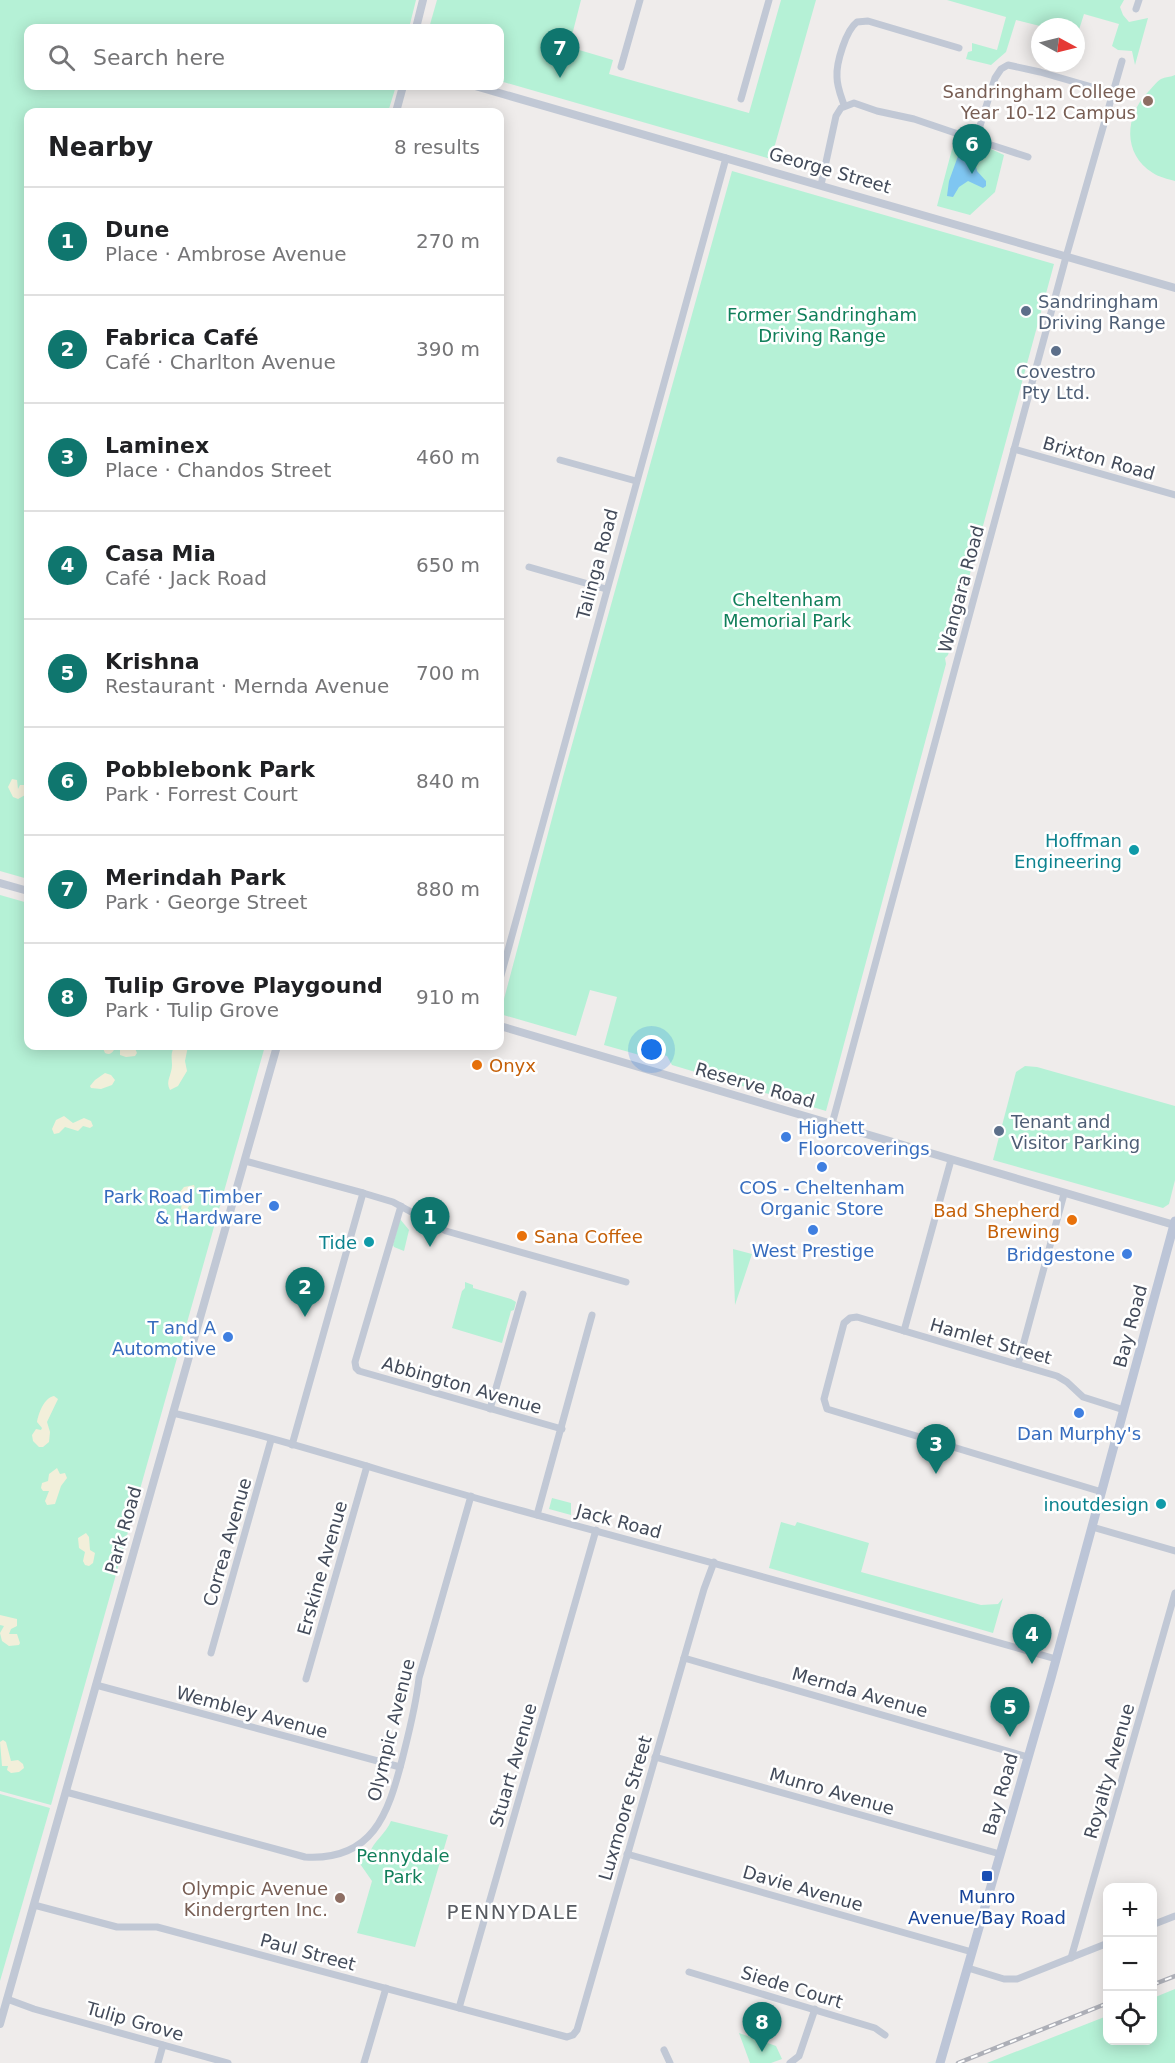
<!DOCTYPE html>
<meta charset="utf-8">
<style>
:root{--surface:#fff;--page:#f2f2f2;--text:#202124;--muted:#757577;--line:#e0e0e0;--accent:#0f766e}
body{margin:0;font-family:"DejaVu Sans",sans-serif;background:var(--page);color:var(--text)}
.controls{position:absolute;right:18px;bottom:18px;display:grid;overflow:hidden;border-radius:12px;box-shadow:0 3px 15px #0003}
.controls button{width:54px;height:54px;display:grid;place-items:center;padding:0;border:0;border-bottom:2px solid var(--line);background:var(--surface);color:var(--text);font:30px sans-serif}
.compass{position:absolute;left:1031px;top:18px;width:54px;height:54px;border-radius:50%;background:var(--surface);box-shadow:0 3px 15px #0003;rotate:97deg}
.you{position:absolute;left:652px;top:1050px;width:21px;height:21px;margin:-15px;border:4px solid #fff;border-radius:50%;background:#1a73e8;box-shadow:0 0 0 9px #1a73e833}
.badge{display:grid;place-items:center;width:39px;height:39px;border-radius:50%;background:var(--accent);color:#fff;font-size:20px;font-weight:700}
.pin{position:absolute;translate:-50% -50px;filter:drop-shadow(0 2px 3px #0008)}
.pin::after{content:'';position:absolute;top:32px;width:21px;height:18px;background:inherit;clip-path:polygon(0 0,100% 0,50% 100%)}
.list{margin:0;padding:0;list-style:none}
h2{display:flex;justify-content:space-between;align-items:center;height:78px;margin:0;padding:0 24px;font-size:26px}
h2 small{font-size:20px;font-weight:400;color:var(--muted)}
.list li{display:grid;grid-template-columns:39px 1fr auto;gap:18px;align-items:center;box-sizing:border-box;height:108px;padding:0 24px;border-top:2px solid var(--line)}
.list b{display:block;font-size:22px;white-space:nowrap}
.list p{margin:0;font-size:20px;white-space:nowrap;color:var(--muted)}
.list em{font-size:20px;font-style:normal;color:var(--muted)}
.icon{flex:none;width:33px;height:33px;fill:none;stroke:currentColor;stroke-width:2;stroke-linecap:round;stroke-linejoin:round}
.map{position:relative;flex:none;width:1175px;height:2063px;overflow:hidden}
.search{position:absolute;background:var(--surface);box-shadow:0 3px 15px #0003;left:24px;top:24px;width:480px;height:66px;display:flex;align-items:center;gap:15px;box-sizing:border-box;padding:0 21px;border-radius:12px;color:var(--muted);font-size:22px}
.panel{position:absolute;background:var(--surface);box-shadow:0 3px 15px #0003;left:24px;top:108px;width:480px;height:942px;border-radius:12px}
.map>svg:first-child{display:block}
.green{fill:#b5f1d6}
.sand{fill:#f2efda}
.water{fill:#7fc6f1}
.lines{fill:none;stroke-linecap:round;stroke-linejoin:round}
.minor{stroke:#c1c8d5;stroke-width:7}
.tertiary{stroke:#c1c8d5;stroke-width:8}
.secondary{stroke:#bcc5d7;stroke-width:9}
.rail-casing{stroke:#adafb7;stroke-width:4.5}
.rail{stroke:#fff;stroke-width:2;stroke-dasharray:7;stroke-linecap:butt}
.education-dot{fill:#8d6e63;stroke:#fff;stroke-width:2}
.service-dot{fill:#5c6f8a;stroke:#fff;stroke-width:2}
.culture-dot{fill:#0f9aa8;stroke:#fff;stroke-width:2}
.food-dot{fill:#e8710a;stroke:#fff;stroke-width:2}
.shop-dot{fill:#3f7fe0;stroke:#fff;stroke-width:2}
.transit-dot{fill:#1a4fb4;stroke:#fff;stroke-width:2}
.labels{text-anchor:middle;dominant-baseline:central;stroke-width:5;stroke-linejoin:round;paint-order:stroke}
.education-label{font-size:18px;fill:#785e54;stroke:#fff;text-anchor:end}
.street-label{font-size:18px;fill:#434b5a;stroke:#fff}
.service-label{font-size:18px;fill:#4e5e75;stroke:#fff;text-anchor:start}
.park-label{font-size:18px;fill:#107f5a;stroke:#fff}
.culture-label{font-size:18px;fill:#0d838f;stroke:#fff;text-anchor:end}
.food-label{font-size:18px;fill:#c56008;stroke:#fff;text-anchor:start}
.shop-label{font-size:18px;fill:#366cbe;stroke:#fff}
.transit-label{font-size:18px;fill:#164399;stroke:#fff}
.neighbourhood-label{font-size:20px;letter-spacing:1.5px;fill:#585b61;stroke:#fff}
</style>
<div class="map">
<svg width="1175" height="2063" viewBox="0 0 1175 2063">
<rect width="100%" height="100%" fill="#efeceb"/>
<!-- green -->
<g class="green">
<polygon points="0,0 416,0 409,28 28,28 28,86 396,86 388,112 28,112 28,668 24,688 28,691 28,879 0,871"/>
<polygon points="437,0 581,0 569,47 613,60 609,74 749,113 781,0 816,0 771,159 500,81 500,28 429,28"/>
<polygon points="947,0 1124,0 1120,7 1123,15 1129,22 1148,18 1135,65 1132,51 1118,50 1112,46 1119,24 1084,14 1077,36 1076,27 1044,27 1016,20 1006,52 991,65 966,59 968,52 972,51 972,43 997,50 1006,17"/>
<path d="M1175,75v106c-7,-2 -16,-4 -22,-8 -31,-19 -28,-58 -5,-81 4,-4 8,-10 13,-13 4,-2 10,-2 14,-4z"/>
<polygon points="955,138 966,142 978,143 1004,155 995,192 970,215 937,206"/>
<polygon points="732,171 1054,264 948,655 945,658 946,664 826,1111 672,1065 667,1056 659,1054 650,1058 604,1045 617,997 590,990 576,1036 500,1014 563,777"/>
<polygon points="0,895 28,903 28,1046 265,1046 51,1805 0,1791"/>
<polygon points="1025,1066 1037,1067 1175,1106 1175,1180 1169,1204 1163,1208 993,1160 1016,1072"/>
<polygon points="400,1219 409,1230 404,1251 394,1247 393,1245"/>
<polygon points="733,1249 752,1254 735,1305"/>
<polygon points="465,1282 473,1285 473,1288 511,1299 516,1302 514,1310 511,1311 502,1343 452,1328 462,1291 465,1288"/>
<polygon points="552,1498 571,1503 571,1515 549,1509"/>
<polygon points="781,1522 795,1526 797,1522 869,1543 861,1572 981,1605 998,1604 1003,1598 993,1633 769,1568"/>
<polygon points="0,1794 50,1808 0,1981"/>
<path d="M391,1821l57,14 -33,112 -58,-14 15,-52 -16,-23 6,-4 7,1c4,-14 17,-21 22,-34z"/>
<polygon points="1175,1989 1175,2063 987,2063 1107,2016 1108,2040 1152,2040 1153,1998"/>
<polygon points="739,2033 776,2046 782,2059 771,2063 750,2063"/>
</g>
<!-- sand -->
<g class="sand">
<polygon points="12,779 17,780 18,789 20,785 25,785 27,789 27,794 18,799 13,797 8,787"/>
<path d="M102,1046h32l3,7 -2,3 -9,1 -6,-2v-7l-3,-1c-5,4 -5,9 -12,6z"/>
<path d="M175,1046h13l-3,15 2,10 -9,15 -8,4c-5,-9 2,-15 2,-25 0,-8 -2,-12 3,-19z"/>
<polygon points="105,1073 111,1075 115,1080 112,1085 101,1089 91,1088 90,1086 95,1080"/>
<polygon points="64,1116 73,1123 84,1118 91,1121 93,1126 90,1128 83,1126 78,1131 65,1127 59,1133 54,1134 52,1129 56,1120"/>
<polygon points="194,1185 195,1188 192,1189 194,1192 191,1193 194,1196 188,1198 192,1205 189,1206 186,1212 181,1209 182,1202 176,1201 175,1198 184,1187"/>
<path d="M54,1396l4,3 -11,23 3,10 -1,10 -6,5h-4l-6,-6 -1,-6 4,-6 5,1 1,-2 -5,-6c2,-10 7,-24 17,-26z"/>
<polygon points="57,1468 60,1474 65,1473 67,1478 61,1486 55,1504 47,1505 45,1501 49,1491 43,1491 41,1488 42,1483 48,1481 49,1474"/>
<polygon points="86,1533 89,1537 90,1550 95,1553 93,1563 89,1566 85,1565 83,1561 85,1552 79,1548 78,1538"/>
<polygon points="0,1615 17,1619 17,1626 11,1629 9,1634 17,1634 20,1643 19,1645 9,1646 2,1641 0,1633 4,1626 0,1625"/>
<polygon points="3,1740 6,1742 11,1761 18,1760 23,1764 24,1768 19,1772 11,1773 7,1770 8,1766 2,1766 0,1742"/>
</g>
<!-- water -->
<polygon class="water" points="966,155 975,162 977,171 986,181 986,186 983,188 968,181 959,187 953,197 947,196 949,181 958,156"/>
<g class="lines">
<!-- minor -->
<g class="minor">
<polyline points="1136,9 1139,0"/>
<polyline points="621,67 640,0"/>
<polyline points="741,99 769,0"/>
<path d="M844,105c-3,-9 -7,-18 -7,-28 -1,-14 9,-47 20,-55l11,-1 91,27"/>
<polyline points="975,133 988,144 1028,157"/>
<polyline points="821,185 836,116 841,108 854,103 877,111 914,119 967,137 975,133 979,129 995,78 1001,69 1008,65 1040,72 1113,93"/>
<polyline points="1014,449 1175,495"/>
<polyline points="560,460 636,481"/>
<polyline points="529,567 606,589"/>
<polyline points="500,979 726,158"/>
<polyline points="832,1124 1066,257 1122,61"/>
<polyline points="245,1161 363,1193 292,1445"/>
<polyline points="363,1193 393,1202 446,1231 626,1282"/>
<polyline points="401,1206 355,1362 356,1368 359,1371 562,1429"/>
<polyline points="904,1331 951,1160"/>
<polyline points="1018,1364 1064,1194"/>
<polyline points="490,1409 523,1294"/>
<path d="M173,1413c115,27 228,65 342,96 180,49 361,98 541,150"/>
<polyline points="1102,1492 827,1409 824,1399 844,1323 850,1318 857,1317 1057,1376 1067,1382 1083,1397 1124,1410"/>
<polyline points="537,1515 592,1315"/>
<polyline points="1092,1527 1175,1551"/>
<polyline points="211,1653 271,1440"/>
<polyline points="684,1658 1028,1757"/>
<polyline points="306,1679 367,1466"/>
<polyline points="96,1685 400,1767"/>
<polyline points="655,1757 1000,1854"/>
<path d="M66,1792l239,65c68,4 83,-43 97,-97 7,-28 14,-54 17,-82l52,-182"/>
<polyline points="627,1854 972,1952"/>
<polyline points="34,1905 117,1927 157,1927 567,2037 573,2035 577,2030 684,1658 704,1589 714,1562"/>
<polyline points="1152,1925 1175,1916"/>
<polyline points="1071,1958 1175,1593"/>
<polyline points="968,1968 1004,1979 1017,1979 1108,1943"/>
<polyline points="689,1972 875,2028 885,2035"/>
<polyline points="7,1999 34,2009 228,2063"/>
<polyline points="459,2008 596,1530"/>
<polyline points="664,2050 670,2063"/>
<polyline points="158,2063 163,2045"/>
<polyline points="364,2063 386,1988"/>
<polyline points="790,2063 799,2056 815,2009"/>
</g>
<!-- tertiary -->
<g class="tertiary">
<polyline points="416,28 423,0"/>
<polyline points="475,86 1175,288"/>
<polyline points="396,112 403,86"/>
<polyline points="0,883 28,891"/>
<polyline points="500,1026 1174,1225"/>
<polyline points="0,2024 277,1046"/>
</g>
<!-- secondary -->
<polyline class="secondary" points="940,2063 1051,1678 1175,1221"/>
<!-- rail casing -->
<g class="rail-casing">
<g id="rail">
<polyline points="1152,1985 1175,1976"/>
<polyline points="958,2063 1108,2003"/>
</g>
</g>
<!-- rail -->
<use href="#rail" class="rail"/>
</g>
<!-- markers -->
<g class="education-dot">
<circle cx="1148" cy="101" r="6"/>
<circle cx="340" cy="1898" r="6"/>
</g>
<g class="service-dot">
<circle cx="1026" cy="311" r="6"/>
<circle cx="1056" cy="351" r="6"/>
<circle cx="999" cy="1131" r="6"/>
</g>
<g class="culture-dot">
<circle cx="1134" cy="850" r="6"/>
<circle cx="369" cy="1242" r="6"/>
<circle cx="1161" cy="1504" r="6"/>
</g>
<g class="food-dot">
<circle cx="477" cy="1065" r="6"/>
<circle cx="1072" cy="1220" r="6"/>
<circle cx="522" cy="1236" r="6"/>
</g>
<g class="shop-dot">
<circle cx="786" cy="1137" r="6"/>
<circle cx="822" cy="1167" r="6"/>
<circle cx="274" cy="1206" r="6"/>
<circle cx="813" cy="1230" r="6"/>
<circle cx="1127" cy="1254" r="6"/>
<circle cx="228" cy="1337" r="6"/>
<circle cx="1079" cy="1413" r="6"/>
</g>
<rect class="transit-dot" x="981" y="1870" width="12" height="12" rx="3"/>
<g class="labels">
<!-- education labels -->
<g class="education-label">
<text x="1136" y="91">Sandringham College<tspan x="1136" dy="21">Year 10-12 Campus</tspan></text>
<text x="328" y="1888">Olympic Avenue<tspan x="328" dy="21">Kindergrten Inc.</tspan></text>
</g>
<!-- street labels -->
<g class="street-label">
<text transform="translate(830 170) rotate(16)">George Street</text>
<text transform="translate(1099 458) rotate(16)">Brixton Road</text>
<text transform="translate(597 564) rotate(-75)">Talinga Road</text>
<text transform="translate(961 589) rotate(-75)">Wangara Road</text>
<text transform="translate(755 1085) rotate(16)">Reserve Road</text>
<text transform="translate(1130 1326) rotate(-75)">Bay Road</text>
<text transform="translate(991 1341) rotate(16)">Hamlet Street</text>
<text transform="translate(462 1385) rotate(16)">Abbington Avenue</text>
<text transform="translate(619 1521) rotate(15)">Jack Road</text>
<text transform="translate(123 1530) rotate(-74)">Park Road</text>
<text transform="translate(227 1542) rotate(-74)">Correa Avenue</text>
<text transform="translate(322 1568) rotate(-74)">Erskine Avenue</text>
<text transform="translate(860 1692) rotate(16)">Mernda Avenue</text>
<text transform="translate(252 1712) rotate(15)">Wembley Avenue</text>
<text transform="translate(391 1730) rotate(-76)">Olympic Avenue</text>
<text transform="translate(513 1765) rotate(-74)">Stuart Avenue</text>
<text transform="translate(1109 1771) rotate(-74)">Royalty Avenue</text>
<text transform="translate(832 1791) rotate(16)">Munro Avenue</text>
<text transform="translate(1000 1794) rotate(-74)">Bay Road</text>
<text transform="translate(625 1808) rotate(-74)">Luxmoore Street</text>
<text transform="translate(803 1888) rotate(16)">Davie Avenue</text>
<text transform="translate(308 1952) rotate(15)">Paul Street</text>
<text transform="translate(792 1987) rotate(17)">Siede Court</text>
<text transform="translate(135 2021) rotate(16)">Tulip Grove</text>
</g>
<!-- service labels -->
<g class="service-label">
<text x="1038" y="301">Sandringham<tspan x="1038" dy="21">Driving Range</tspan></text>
<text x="1056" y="371" text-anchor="middle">Covestro<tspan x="1056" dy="21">Pty Ltd.</tspan></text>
<text x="1011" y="1121">Tenant and<tspan x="1011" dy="21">Visitor Parking</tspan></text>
</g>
<!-- park labels -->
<g class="park-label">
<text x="822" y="314">Former Sandringham<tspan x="822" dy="21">Driving Range</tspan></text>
<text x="787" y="599">Cheltenham<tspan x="787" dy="21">Memorial Park</tspan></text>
<text x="403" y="1855">Pennydale<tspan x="403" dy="21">Park</tspan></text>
</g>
<!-- culture labels -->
<g class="culture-label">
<text x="1122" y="840">Hoffman<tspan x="1122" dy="21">Engineering</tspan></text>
<text x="357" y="1242">Tide</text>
<text x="1149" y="1504">inoutdesign</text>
</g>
<!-- food labels -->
<g class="food-label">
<text x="489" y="1065">Onyx</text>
<text x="1060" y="1210" text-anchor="end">Bad Shepherd<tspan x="1060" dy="21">Brewing</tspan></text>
<text x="534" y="1236">Sana Coffee</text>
</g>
<!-- shop labels -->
<g class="shop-label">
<text x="798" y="1127" text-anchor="start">Highett<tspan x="798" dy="21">Floorcoverings</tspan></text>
<text x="822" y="1187">COS - Cheltenham<tspan x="822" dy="21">Organic Store</tspan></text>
<text x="262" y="1196" text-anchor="end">Park Road Timber<tspan x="262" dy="21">&amp; Hardware</tspan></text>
<text x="813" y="1250">West Prestige</text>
<text x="1115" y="1254" text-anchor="end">Bridgestone</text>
<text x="216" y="1327" text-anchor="end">T and A<tspan x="216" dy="21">Automotive</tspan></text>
<text x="1079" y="1433">Dan Murphy's</text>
</g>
<!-- transit labels -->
<g class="transit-label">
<text x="987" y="1896">Munro<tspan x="987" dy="21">Avenue/Bay Road</tspan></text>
</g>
<!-- neighbourhood labels -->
<g class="neighbourhood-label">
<text x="513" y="1912">PENNYDALE</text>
</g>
</g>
</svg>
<div class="controls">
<button>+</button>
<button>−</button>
<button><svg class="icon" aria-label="locate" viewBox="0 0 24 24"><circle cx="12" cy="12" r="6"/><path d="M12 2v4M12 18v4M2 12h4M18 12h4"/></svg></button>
</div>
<svg class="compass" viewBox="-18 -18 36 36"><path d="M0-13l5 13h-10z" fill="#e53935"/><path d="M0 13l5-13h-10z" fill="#757577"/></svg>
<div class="you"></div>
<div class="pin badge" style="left:430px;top:1247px">1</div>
<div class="pin badge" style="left:305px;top:1317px">2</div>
<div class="pin badge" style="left:936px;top:1474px">3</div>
<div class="pin badge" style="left:1032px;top:1664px">4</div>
<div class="pin badge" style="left:1010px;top:1737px">5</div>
<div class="pin badge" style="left:972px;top:174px">6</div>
<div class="pin badge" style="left:560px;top:78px">7</div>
<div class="pin badge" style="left:762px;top:2052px">8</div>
<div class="search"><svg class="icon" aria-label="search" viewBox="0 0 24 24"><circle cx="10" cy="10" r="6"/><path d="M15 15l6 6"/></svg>Search here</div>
<section class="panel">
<h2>Nearby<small>8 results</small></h2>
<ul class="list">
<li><span class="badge">1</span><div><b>Dune</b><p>Place · Ambrose Avenue</p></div><em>270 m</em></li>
<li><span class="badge">2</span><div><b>Fabrica Café</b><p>Café · Charlton Avenue</p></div><em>390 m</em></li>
<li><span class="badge">3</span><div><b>Laminex</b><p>Place · Chandos Street</p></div><em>460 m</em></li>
<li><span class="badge">4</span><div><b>Casa Mia</b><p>Café · Jack Road</p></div><em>650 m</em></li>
<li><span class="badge">5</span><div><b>Krishna</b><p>Restaurant · Mernda Avenue</p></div><em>700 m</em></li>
<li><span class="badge">6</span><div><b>Pobblebonk Park</b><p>Park · Forrest Court</p></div><em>840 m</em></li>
<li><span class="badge">7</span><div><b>Merindah Park</b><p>Park · George Street</p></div><em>880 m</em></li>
<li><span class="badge">8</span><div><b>Tulip Grove Playgound</b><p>Park · Tulip Grove</p></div><em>910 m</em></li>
</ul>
</section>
</div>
